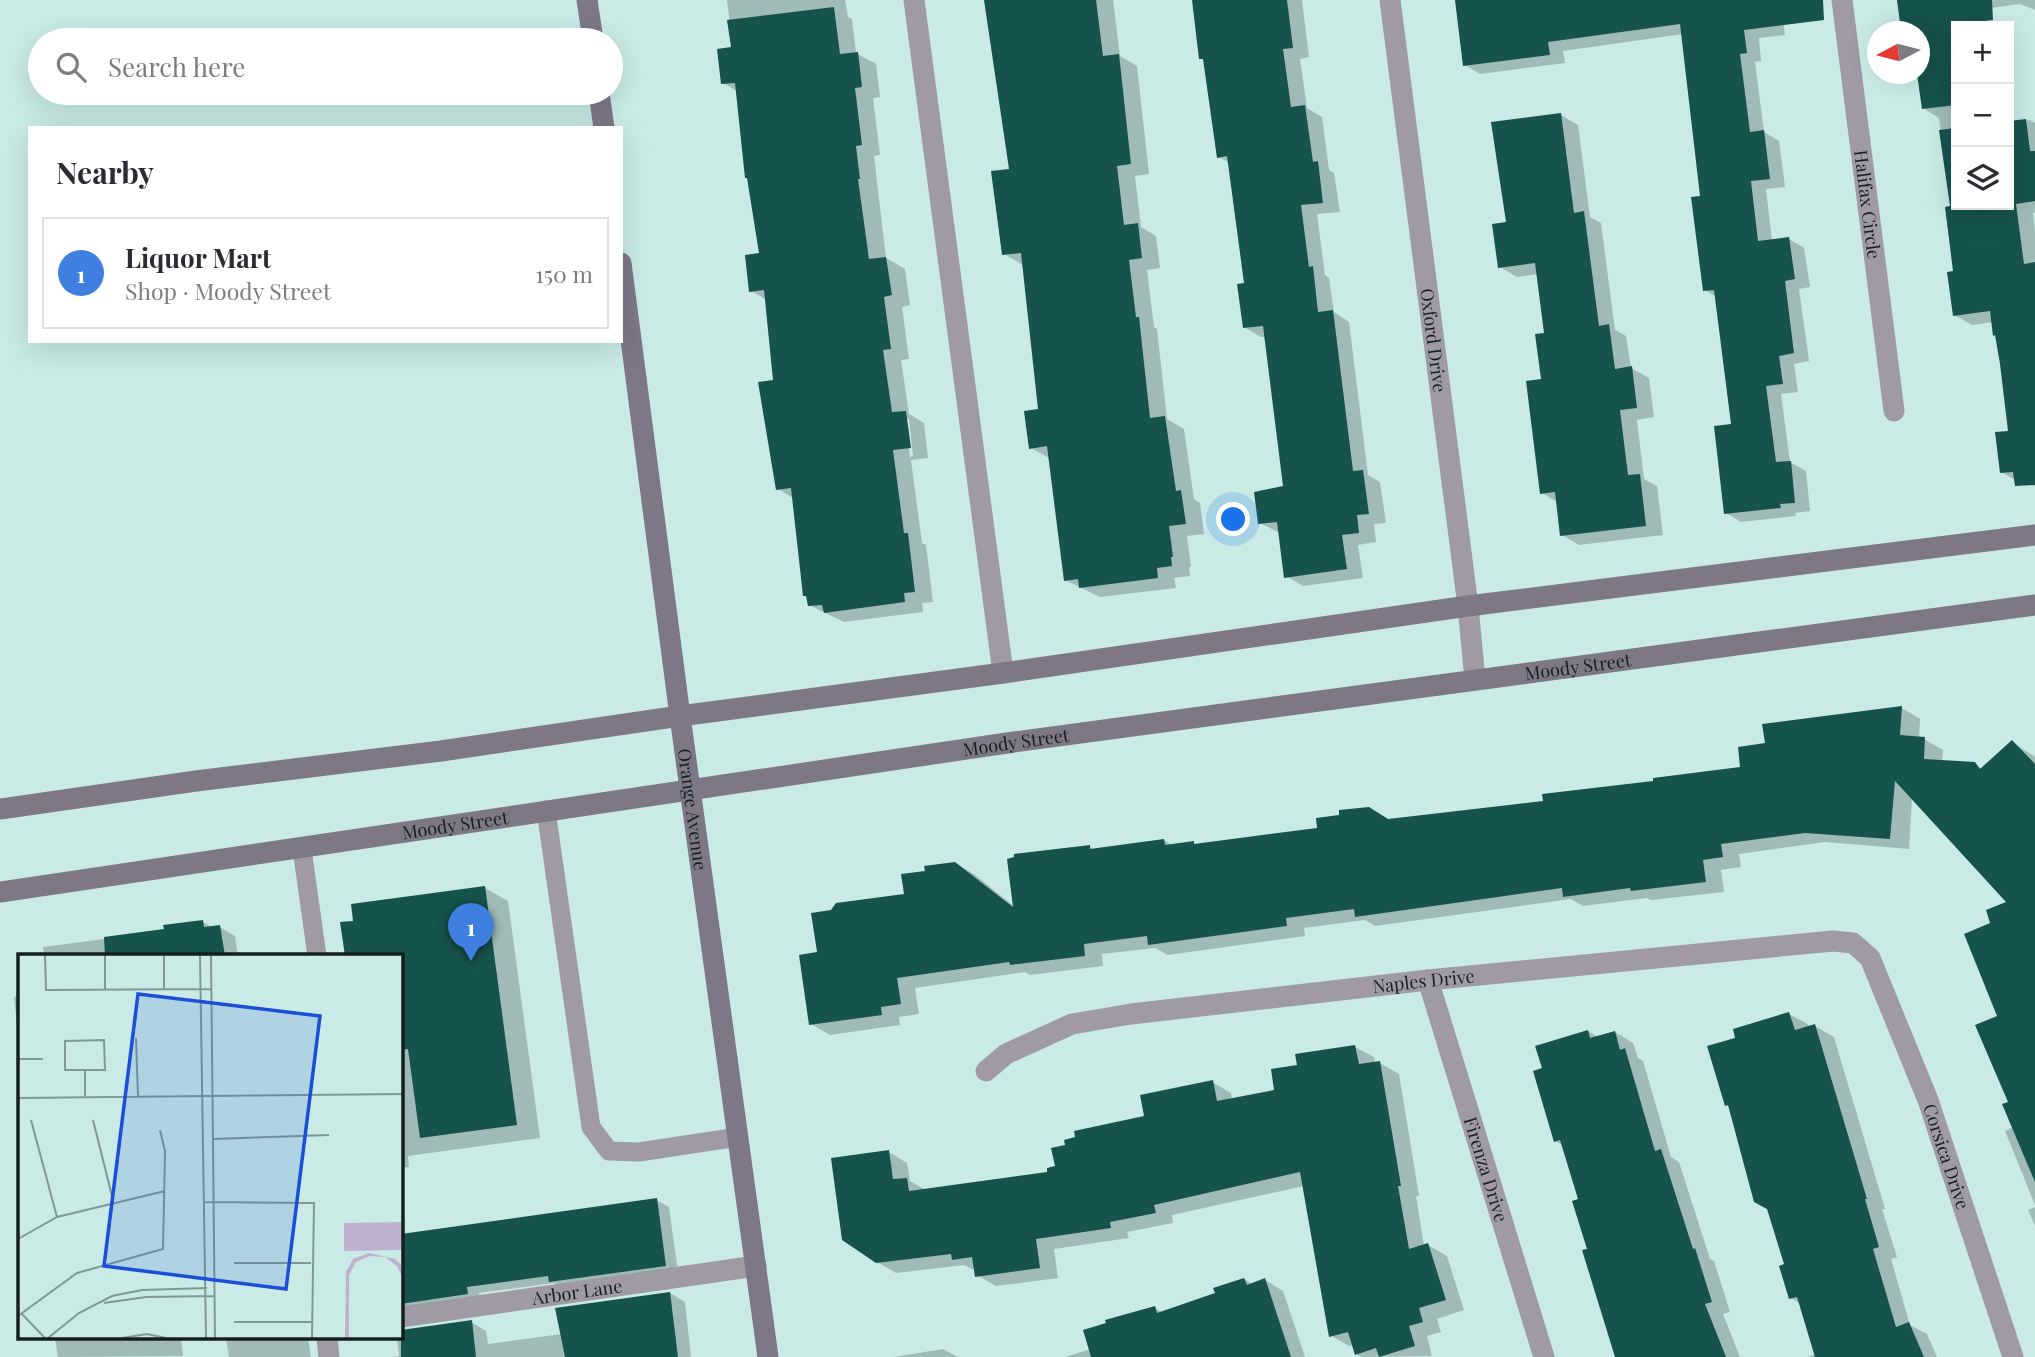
<!DOCTYPE html>
<meta charset="utf-8">
<style>
:root{--surface:#fff;--page:#f2f2f3;--text:#2b2b33;--muted:#7c7c81;--line:#e1e1e2;--accent:#ea580c}
body{margin:0;font-family:"Playfair Display",serif;background:var(--page);color:var(--text)}
.controls{position:absolute;right:21px;top:21px;display:grid;overflow:hidden;border-radius:0px;box-shadow:0 7px 28px #0002}
.controls button{width:63px;height:63px;display:grid;place-items:center;padding:0;border:0;border-bottom:2px solid var(--line);background:var(--surface);color:var(--text);font:35px sans-serif}
.compass{position:absolute;left:1867px;top:21px;width:63px;height:63px;border-radius:50%;background:var(--surface);box-shadow:0 7px 28px #0002;rotate:263deg}
.you{position:absolute;left:1234px;top:520px;width:24px;height:24px;margin:-18px;border:5px solid #fff;border-radius:50%;background:#1a73e8;box-shadow:0 0 0 10px #1a73e833}
.badge{display:grid;place-items:center;width:46px;height:46px;border-radius:50%;background:var(--accent);color:#fff;font-size:23px;font-weight:700}
.pin{position:absolute;translate:-50% -58px;filter:drop-shadow(0 2px 4px #0008)}
.pin::after{content:'';position:absolute;top:37px;width:24px;height:21px;background:inherit;clip-path:polygon(0 0,100% 0,50% 100%)}
.list{margin:0;padding:0;list-style:none}
h2{display:flex;justify-content:space-between;align-items:center;height:91px;margin:0;padding:0 28px;font-size:30px}
h2 small{font-size:23px;font-weight:400;color:var(--muted)}
.list li{display:grid;grid-template-columns:46px 1fr auto;gap:21px;align-items:center;box-sizing:border-box;height:112px;margin:0 14px 14px;padding:0 14px;border:2px solid var(--line);border-radius:0px}
.list b{display:block;font-size:26px;white-space:nowrap}
.list p{margin:0;font-size:23px;white-space:nowrap;color:var(--muted)}
.list em{font-size:23px;font-style:normal;color:var(--muted)}
.icon{flex:none;width:38px;height:38px;fill:none;stroke:currentColor;stroke-width:2;stroke-linecap:round;stroke-linejoin:round}
.map{position:relative;flex:none;width:2035px;height:1357px;overflow:hidden}
.search{position:absolute;background:var(--surface);box-shadow:0 7px 28px #0002;left:28px;top:28px;width:595px;height:77px;display:flex;align-items:center;gap:18px;box-sizing:border-box;padding:0 24px;border-radius:38px;color:var(--muted);font-size:26px}
.panel{position:absolute;background:var(--surface);box-shadow:0 7px 28px #0002;left:28px;top:126px;width:595px;height:217px;border-radius:0px}
.map>svg:first-child{display:block}
.shadow{fill:#0003;fill-rule:evenodd}
.building{fill:#17534d}
.lines{fill:none;stroke-linecap:round;stroke-linejoin:round}
.lane{stroke:#9f9aa4;stroke-width:19}
.street{stroke:#9f9aa4;stroke-width:21}
.secondary{stroke:#7e7786;stroke-width:21}
.labels{text-anchor:middle;dominant-baseline:central;stroke-width:7;stroke-linejoin:round;paint-order:stroke}
.street-label{font-size:18px;fill:#14201e;stroke:#d6f7f2}
.inset-road{fill:none;stroke:#819995;stroke-width:2}
.view{fill:#1d4ed8;fill-opacity:0.15;stroke:#1d4ed8;stroke-width:3.5}
.inset-edge{fill:none;stroke:#14201e;stroke-width:3.5}
</style>
<div class="map">
<svg width="2035" height="1357" viewBox="0 0 2035 1357">
<rect width="100%" height="100%" fill="#c9eae5"/>
<!-- shadow -->
<g class="shadow">
<path d="M727,0h118l3,17 4,2 4,34 20,11 4,33 -7,1 7,57 -6,1 12,102 19,11 5,36 -8,2 7,52 -8,1 8,54 15,9 4,35 -17,2 11,83 4,2 7,57 -11,1 1,9 -79,10 -35,-17 -1,-7 -4,-3 -11,-97 -15,-9 -3,-107 -8,-82 -16,-9 10,-36 -24,-164 -14,-8 10,-34zM905,419h4l4,37 -3,1z"/>
<polygon points="986,0 1113,0 1120,56 1137,66 1149,174 1135,176 1141,227 1156,236 1160,268 1147,270 1154,327 1157,329 1167,419 1184,429 1194,499 1200,503 1204,534 1187,536 1191,567 1189,567 1190,576 1174,578 1176,588 1100,597 1065,580 1051,459 1031,448 1040,411 1023,265 1004,254 1011,170"/>
<polygon points="1194,0 1302,0 1309,57 1300,59 1307,108 1322,117 1329,170 1334,173 1340,212 1317,214 1325,275 1329,278 1334,312 1349,322 1368,475 1380,482 1386,523 1374,524 1376,542 1358,545 1363,578 1303,586 1286,576 1280,533 1260,523 1285,487 1266,337 1261,337 1244,327 1245,285 1230,163 1219,157 1206,61 1201,58"/>
<polygon points="1466,0 1780,0 1785,35 1759,38 1761,61 1755,62 1764,132 1779,141 1785,187 1766,189 1772,241 1789,239 1804,248 1810,287 1799,289 1809,361 1794,364 1798,392 1781,394 1790,462 1806,471 1810,511 1795,513 1796,516 1741,522 1726,513 1733,426 1716,297 1705,290 1702,198 1683,34 1563,51 1565,63 1480,74 1465,65"/>
<polygon points="1899,0 2035,0 2035,10 2020,4 1968,11 1969,26 1956,26 1956,205 2009,205 2009,95 2012,122 2030,120 2035,123 2035,213 2033,213 2035,231 2035,486 2024,482 2019,482 2001,472 2010,432 1997,336 1993,322 1972,325 1954,315 1952,208 1939,118 1923,108 1919,74 1920,32 1903,30"/>
<polygon points="1561,115 1578,125 1590,217 1601,223 1615,330 1626,336 1631,368 1649,378 1654,417 1637,420 1644,479 1657,486 1663,535 1579,545 1562,535 1557,502 1542,493 1543,381 1546,334 1538,274 1517,277 1500,267 1508,224"/>
<polygon points="1902,708 1920,719 1919,738 1924,739 1943,750 1942,762 1974,764 1983,769 2012,742 2035,757 2035,1205 2005,1131 2013,1127 1999,1017 1993,924 2009,903 1912,798 1909,849 1825,842 1739,854 1741,867 1721,870 1724,892 1651,900 1647,898 1583,906 1571,899 1375,926 1365,920 1304,928 1305,936 1168,955 1155,948 1102,954 1103,966 1030,975 1025,972 915,988 919,1014 899,1017 900,1025 830,1035 811,1024 819,953 905,895 927,872 955,863 974,874 1015,907 1090,847 1095,850 1164,840 1173,846 1194,843 1198,846 1545,803 1742,769 1767,745"/>
<polygon points="485,888 508,901 540,1138 408,1156 409,1167 401,1168 401,956 347,956 342,924"/>
<polygon points="203,922 213,928 220,927 235,936 238,956 44,956 43,947 165,931"/>
<polygon points="19,996 19,1043 14,997"/>
<polygon points="1789,1014 1808,1024 1809,1028 1815,1026 1834,1037 1885,1209 1882,1209 1897,1257 1891,1259 1910,1325 1927,1334 1937,1357 1808,1357 1816,1354 1801,1304 1791,1298 1786,1265 1769,1209 1730,1107 1726,1105 1737,1039"/>
<polygon points="1588,1031 1598,1037 1615,1032 1633,1043 1638,1058 1643,1061 1671,1157 1679,1162 1710,1259 1714,1261 1730,1312 1723,1314 1740,1357 1633,1357 1589,1250 1580,1200 1563,1145 1555,1141 1544,1069"/>
<polygon points="1355,1047 1374,1057 1375,1063 1380,1063 1399,1074 1419,1196 1416,1196 1424,1246 1428,1245 1447,1256 1464,1310 1437,1319 1441,1332 1427,1336 1432,1356 1362,1357 1356,1354 1354,1345 1349,1346 1330,1335 1304,1186 1172,1215 1173,1223 1127,1232 1129,1238 1054,1249 1058,1278 996,1286 977,1275 976,1269 972,1269 964,1265 896,1273 877,1262 889,1152 907,1163 910,1181 926,1190 1050,1173 1212,1082 1231,1093 1232,1100 1276,1091 1299,1066"/>
<polygon points="656,1200 669,1207 678,1272 563,1289 554,1283 479,1293 480,1300 401,1311 401,1235"/>
<polygon points="2035,1207 2035,1226 2028,1210"/>
<polygon points="1244,1279 1253,1284 1265,1280 1283,1291 1305,1357 1065,1357 1091,1349 1155,1308 1163,1313 1217,1294"/>
<polygon points="670,1293 685,1302 691,1357 392,1357 399,1356 397,1338 401,1338 401,1331 471,1322 486,1331 488,1344 562,1334"/>
<polygon points="55,1338 181,1338 183,1356 58,1357"/>
<polygon points="226,1338 308,1338 311,1357 229,1357"/>
<polygon points="943,1349 958,1357 894,1357"/>
</g>
<!-- building -->
<g class="building">
<polygon points="984,0 1096,0 1103,56 1119,54 1131,164 1117,166 1124,225 1138,223 1142,258 1129,260 1136,317 1139,317 1150,418 1165,416 1176,491 1181,490 1186,524 1169,526 1173,557 1171,557 1172,566 1157,568 1158,578 1079,588 1078,579 1064,581 1047,446 1029,449 1024,411 1038,409 1021,253 1002,255 1001,247 991,171 1009,169"/>
<polygon points="1192,0 1287,0 1293,48 1283,49 1291,107 1305,105 1313,162 1318,161 1323,203 1301,205 1309,267 1313,266 1318,312 1333,310 1353,471 1363,470 1369,514 1357,515 1359,533 1342,535 1347,569 1284,578 1277,522 1258,524 1254,492 1283,486 1263,326 1243,328 1237,284 1244,283 1227,156 1217,158 1203,59 1199,59"/>
<polygon points="1455,0 1823,0 1824,20 1744,30 1747,53 1740,54 1750,132 1764,130 1770,179 1751,181 1758,241 1789,237 1795,279 1785,281 1794,353 1779,356 1783,384 1766,386 1776,462 1791,461 1795,503 1780,504 1781,508 1724,514 1714,426 1731,424 1714,290 1703,291 1691,197 1700,196 1680,24 1548,42 1550,55 1463,66"/>
<polygon points="1897,0 1992,0 1993,20 1953,25 1956,48 1956,105 1922,109 1917,74 1920,74 1920,32 1901,31"/>
<polygon points="834,7 840,54 858,52 862,87 855,88 862,145 856,146 860,179 858,179 869,259 886,257 892,295 884,297 891,349 883,350 892,412 906,411 911,448 893,450 904,533 908,533 915,592 904,593 905,602 824,613 822,605 808,606 806,596 803,596 791,488 776,490 758,382 773,380 764,290 749,292 745,255 759,253 747,178 745,178 735,83 721,84 717,49 731,47 727,20"/>
<polygon points="1561,113 1574,213 1584,211 1599,326 1609,324 1615,369 1632,366 1637,408 1620,410 1628,475 1640,474 1646,526 1560,536 1555,492 1540,494 1526,381 1541,379 1535,334 1544,333 1535,263 1498,268 1492,224 1506,222 1491,122"/>
<polygon points="2026,119 2030,151 2035,151 2035,201 2016,204 2024,264 2035,262 2035,485 2015,486 2013,472 2000,473 1995,432 2008,431 2000,364 1995,335 1993,336 1990,311 1953,316 1947,272 1953,271 1945,207 1950,206 1939,130 1956,128 1956,205 2009,205 2009,121"/>
<polygon points="1902,706 1900,735 1925,737 1924,759 1975,762 1980,769 2012,740 2035,764 2035,1182 2002,1104 2008,1102 1975,1025 1997,1016 1964,934 1990,923 1986,910 2006,902 1895,781 1890,839 1805,833 1721,844 1723,857 1703,860 1706,882 1631,891 1630,888 1563,897 1562,888 1355,917 1354,909 1286,918 1287,926 1148,945 1147,936 1084,944 1085,956 1010,965 1009,962 897,978 901,1004 881,1007 882,1015 809,1025 799,955 817,952 811,913 831,910 836,903 904,894 901,874 925,871 924,866 955,862 1013,907 1007,859 1014,857 1014,854 1090,845 1090,849 1164,839 1165,845 1194,841 1194,844 1317,828 1316,818 1339,815 1339,810 1369,807 1388,819 1543,801 1542,794 1653,781 1653,778 1740,767 1738,747 1765,743 1762,724"/>
<polygon points="485,886 517,1125 420,1138 408,1049 401,1050 401,956 345,956 340,922 353,921 351,904"/>
<polygon points="203,920 204,927 220,925 225,956 105,956 104,937 164,929 163,925"/>
<polygon points="1789,1012 1795,1030 1815,1024 1867,1199 1865,1199 1879,1247 1873,1249 1896,1327 1909,1322 1924,1357 1815,1357 1797,1297 1789,1299 1779,1266 1784,1264 1767,1209 1754,1202 1728,1105 1725,1106 1707,1046 1735,1038 1733,1029"/>
<polygon points="1588,1030 1590,1038 1615,1031 1620,1050 1625,1048 1655,1151 1661,1149 1693,1249 1695,1248 1712,1302 1705,1304 1726,1357 1615,1357 1582,1250 1587,1249 1572,1201 1578,1199 1560,1140 1554,1142 1533,1071 1542,1068 1535,1046"/>
<polygon points="1355,1045 1359,1064 1380,1061 1401,1186 1398,1186 1409,1249 1428,1243 1446,1300 1419,1308 1423,1322 1409,1326 1415,1346 1379,1357 1376,1348 1355,1355 1348,1332 1329,1337 1300,1172 1154,1205 1156,1213 1110,1222 1111,1228 1036,1239 1040,1268 975,1277 972,1257 952,1260 951,1254 876,1263 842,1240 831,1158 889,1150 893,1179 907,1178 909,1191 1047,1172 1047,1168 1055,1166 1051,1148 1065,1145 1064,1140 1075,1137 1074,1131 1144,1116 1140,1095 1213,1080 1217,1101 1274,1090 1271,1069 1297,1065 1295,1054"/>
<polygon points="657,1198 666,1266 549,1282 548,1276 467,1287 468,1294 401,1304 401,1234"/>
<polygon points="1244,1278 1247,1285 1265,1278 1291,1357 1091,1357 1083,1330 1106,1323 1105,1320 1155,1306 1157,1313 1215,1293 1213,1288"/>
<polygon points="670,1292 678,1357 565,1357 555,1308"/>
<polygon points="472,1320 476,1357 401,1357 401,1330"/>
</g>
<g class="lines">
<!-- lane -->
<g class="lane">
<polyline points="546,810 591,1127 609,1151 639,1152 738,1137"/>
<polyline points="302,849 317,956"/>
</g>
<!-- street -->
<g class="street">
<polyline points="914,0 1003,673"/>
<path id="s1" d="M1390,0l78,606 7,74"/>
<path id="s2" d="M1842,0l52,411"/>
<path id="s3" d="M1428,980l116,377"/>
<path id="s4" d="M986,1071l20,-17 66,-30 59,-10 297,-34 405,-39 20,2 17,15 58,142 85,257"/>
<path id="s5" d="M401,1317l355,-51"/>
<polyline points="327,1338 329,1357"/>
</g>
<!-- secondary -->
<g class="secondary">
<polyline points="587,0 593,40"/>
<polyline points="599,93 604,128"/>
<path id="s6" d="M621,263l59,453 88,641"/>
<polyline points="0,809 196,781 441,751 680,716 1003,673 1468,606 2035,535"/>
<path id="s7" d="M0,892l1014,-150 1021,-137"/>
</g>
</g>
<g class="labels">
<!-- street labels -->
<g class="street-label">
<text stroke="none"><textPath href="#s2" startOffset="206">Halifax Circle</textPath></text>
<text stroke="none"><textPath href="#s1" startOffset="343">Oxford Drive</textPath></text>
<text stroke="none"><textPath href="#s7" startOffset="1594">Moody Street</textPath></text>
<text stroke="none"><textPath href="#s7" startOffset="1027">Moody Street</textPath></text>
<text stroke="none"><textPath href="#s6" startOffset="551">Orange Avenue</textPath></text>
<text stroke="none"><textPath href="#s7" startOffset="460">Moody Street</textPath></text>
<text stroke="none"><textPath href="#s4" startOffset="453">Naples Drive</textPath></text>
<text stroke="none"><textPath href="#s4" startOffset="1120">Corsica Drive</textPath></text>
<text stroke="none"><textPath href="#s3" startOffset="198">Firenza Drive</textPath></text>
<text stroke="none"><textPath href="#s5" startOffset="178">Arbor Lane</textPath></text>
</g>
</g>
<!-- overview -->
<g transform="translate(18 954)">
<rect width="385" height="385" fill="#c9eae5"/>
<path d="M385,268v28l-59,1v-28zM351,299l26,6 8,8v11l-6,-12 -12,-9 -15,-1 -14,6 -7,13v63h-4l1,-66 7,-13z" fill="#c1b1d1"/>
<path class="inset-road" d="M27,1l1,35 165,-1M87,1v35M146,1v35M182,1l6,383M193,1l4,383M118,84l2,58M86,86l1,30h-40v-29zM0,105h25M67,116v27M0,144l385,-4M13,166l26,97M75,166l20,80M195,185l116,-4M186,248l110,1 -2,135M0,285l39,-22 108,-26M216,309h77M86,349l42,-6 69,-1M3,359l24,25M0,362l59,-43 86,-24 2,-98 -5,-21M216,368h78M30,384l31,-25 33,-17 30,-6 65,-2M104,384l25,-4 19,4"/>
<path class="view" d="M120,40l182,22 -34,273 -182,-23z"/>
<rect width="385" height="385" class="inset-edge"/>
</g>
</svg>
<div class="controls">
<button>+</button>
<button>−</button>
<button><svg class="icon" aria-label="layers" viewBox="0 0 24 24"><path d="M12 4l9 5-9 5-9-5zM3 14l9 5 9-5"/></svg></button>
</div>
<svg class="compass" viewBox="-18 -18 36 36"><path d="M0-13l5 13h-10z" fill="#e53935"/><path d="M0 13l5-13h-10z" fill="#7c7c81"/></svg>
<div class="you"></div>
<div class="pin badge" style="left:471px;top:961px;background:#3f7fe0">1</div>
<div class="search"><svg class="icon" aria-label="search" viewBox="0 0 24 24"><circle cx="10" cy="10" r="6"/><path d="M15 15l6 6"/></svg>Search here</div>
<section class="panel">
<h2>Nearby<small></small></h2>
<ul class="list">
<li><span class="badge" style="background:#3f7fe0">1</span><div><b>Liquor Mart</b><p>Shop · Moody Street</p></div><em>150 m</em></li>
</ul>
</section>
</div>
